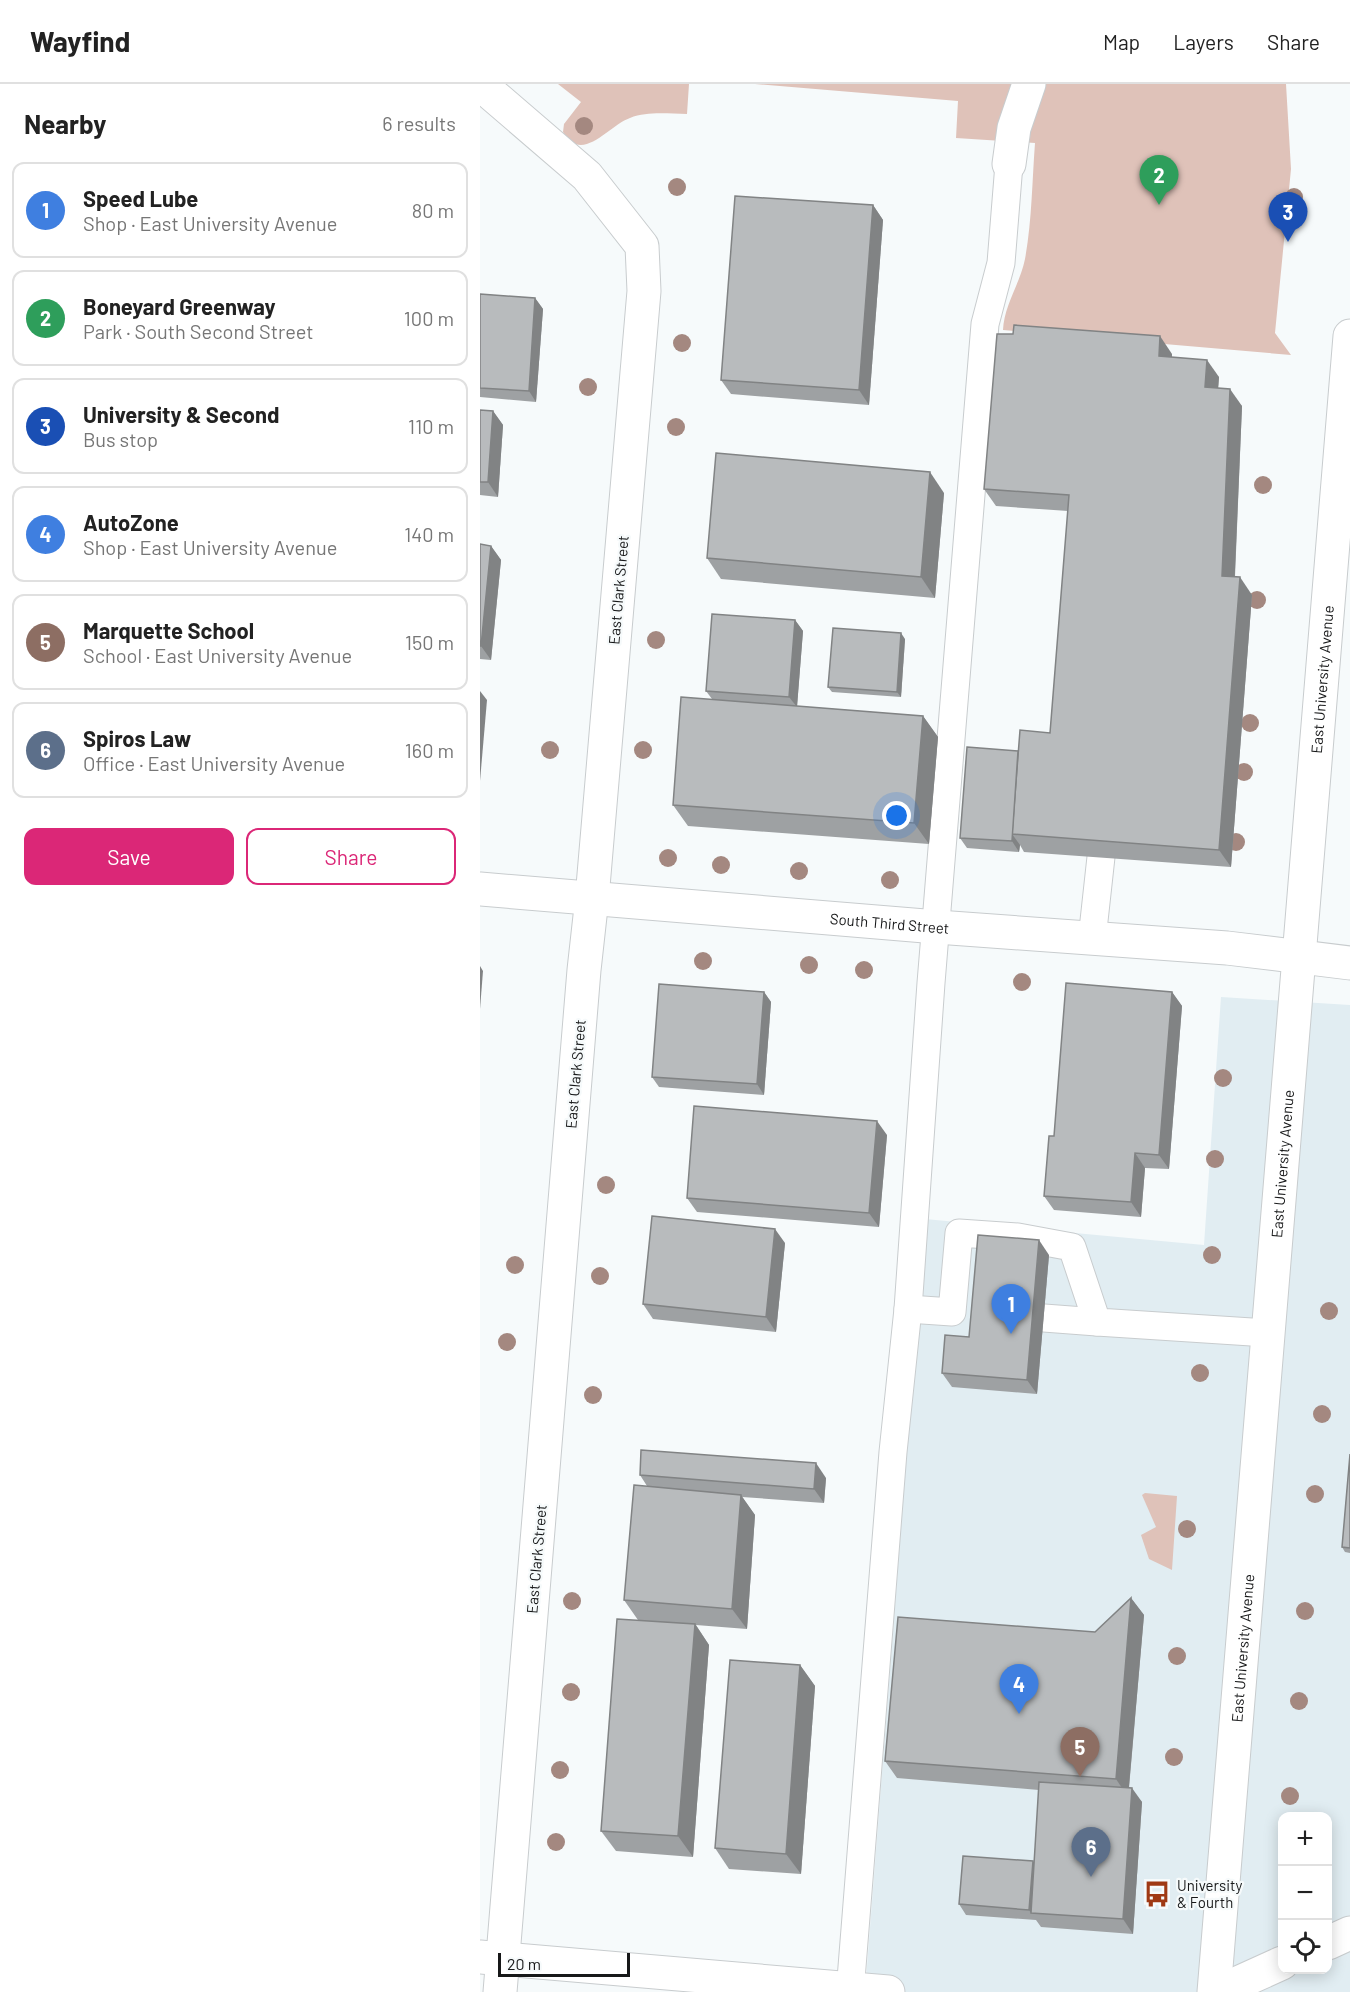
<!DOCTYPE html>
<meta charset="utf-8">
<style>
:root{--surface:#fff;--page:#f2f2f2;--text:#222;--muted:#767676;--line:#e0e0e0;--accent:#db2777}
body{margin:0;font-family:Barlow,sans-serif;background:var(--page);color:var(--text)}
.controls{position:absolute;right:18px;bottom:18px;display:grid;overflow:hidden;border-radius:12px;box-shadow:0 3px 15px #0003}
.controls button{width:54px;height:54px;display:grid;place-items:center;padding:0;border:0;border-bottom:2px solid var(--line);background:var(--surface);color:var(--text);font:30px sans-serif}
.scale{position:absolute;left:18px;bottom:15px;width:132px;box-sizing:border-box;padding-left:6px;border:3px solid #171819;border-top:0;font-size:16px;line-height:21px;white-space:nowrap;color:#171819;-webkit-text-stroke:4px #f6fafb;paint-order:stroke}
.you{position:absolute;left:417px;top:732px;width:21px;height:21px;margin:-15px;border:4px solid #fff;border-radius:50%;background:#1a73e8;box-shadow:0 0 0 9px #1a73e833}
.badge{display:grid;place-items:center;width:39px;height:39px;border-radius:50%;background:var(--accent);color:#fff;font-size:20px;font-weight:700}
.pin{position:absolute;translate:-50% -50px;filter:drop-shadow(0 2px 3px #0008)}
.pin::after{content:'';position:absolute;top:32px;width:21px;height:18px;background:inherit;clip-path:polygon(0 0,100% 0,50% 100%)}
.list{margin:0;padding:0;list-style:none}
h2{display:flex;justify-content:space-between;align-items:center;height:78px;margin:0;padding:0 24px;font-size:26px}
h2 small{font-size:20px;font-weight:400;color:var(--muted)}
.list li{display:grid;grid-template-columns:39px 1fr auto;gap:18px;align-items:center;box-sizing:border-box;height:96px;margin:0 12px 12px;padding:0 12px;border:2px solid var(--line);border-radius:12px}
.list b{display:block;font-size:22px;white-space:nowrap}
.list p{margin:0;font-size:20px;white-space:nowrap;color:var(--muted)}
.list em{font-size:20px;font-style:normal;color:var(--muted)}
.actions{display:flex;gap:12px;padding:18px 24px}
.actions a{flex:1;padding:14px 0;border:2px solid var(--accent);border-radius:12px;text-align:center;font-size:21px;color:var(--accent)}
.actions .main{background:var(--accent);color:#fff}
.icon{flex:none;width:33px;height:33px;fill:none;stroke:currentColor;stroke-width:2;stroke-linecap:round;stroke-linejoin:round}
.map{position:relative;flex:none;width:870px;height:1908px;overflow:hidden}
header{display:flex;align-items:center;gap:36px;box-sizing:border-box;height:84px;padding:0 30px;background:var(--surface);border-bottom:2px solid var(--line)}
header strong{font-size:28px}
nav{display:flex;gap:33px;margin-inline-start:auto;font-size:21px}
main{display:flex}
aside{flex:1;background:var(--surface)}
.map>svg:first-child{display:block}
.built{fill:#e1edf2;fill-rule:evenodd}
.green{fill:#dfc2b9}
.lines{fill:none;stroke-linecap:round;stroke-linejoin:round}
.service-casing{stroke:#c8ccce;stroke-width:29}
.minor-casing{stroke:#c8ccce;stroke-width:35}
.tertiary-casing{stroke:#c8ccce;stroke-width:35}
.primary-casing{stroke:#c8ccce;stroke-width:35}
.service{stroke:#fff;stroke-width:27}
.minor{stroke:#fff;stroke-width:33}
.tertiary{stroke:#fff;stroke-width:33}
.primary{stroke:#fff;stroke-width:33}
.tree{fill:#a48880}
.wall{fill:#9ea1a3}
.shaded-wall{fill:#818384}
.building{fill:#b8bbbd;stroke:#818384;stroke-width:1.5}
.labels{text-anchor:middle;dominant-baseline:central;stroke-width:4.5;stroke-linejoin:round;paint-order:stroke}
.street-label{font-size:15px;fill:#171819;stroke:#f6fafb}
.poi-label{font-size:15px;fill:#171819;stroke:#f6fafb;text-anchor:start}
</style>
<header>
<strong>Wayfind</strong>
<nav><a>Map</a><a>Layers</a><a>Share</a></nav>
</header>
<main>
<aside>
<h2>Nearby<small>6 results</small></h2>
<ul class="list">
<li><span class="badge" style="background:#3f7fe0">1</span><div><b>Speed Lube</b><p>Shop · East University Avenue</p></div><em>80 m</em></li>
<li><span class="badge" style="background:#2e9e5b">2</span><div><b>Boneyard Greenway</b><p>Park · South Second Street</p></div><em>100 m</em></li>
<li><span class="badge" style="background:#1a4fb4">3</span><div><b>University &amp; Second</b><p>Bus stop</p></div><em>110 m</em></li>
<li><span class="badge" style="background:#3f7fe0">4</span><div><b>AutoZone</b><p>Shop · East University Avenue</p></div><em>140 m</em></li>
<li><span class="badge" style="background:#8d6e63">5</span><div><b>Marquette School</b><p>School · East University Avenue</p></div><em>150 m</em></li>
<li><span class="badge" style="background:#5c6f8a">6</span><div><b>Spiros Law</b><p>Office · East University Avenue</p></div><em>160 m</em></li>
</ul>
<div class="actions"><a class="main">Save</a><a>Share</a></div>
</aside>
<div class="map">
<svg width="870" height="1908" viewBox="0 0 870 1908">
<rect width="100%" height="100%" fill="#f6fafb"/>
<!-- built -->
<path class="built" d="M741,913l129,8v987h-485l60,-773 279,26zM802,1732h46v154h-46z"/>
<!-- green -->
<g class="green">
<path d="M78,0h131l-2,30c-19,0 -39,-3 -57,4 -21,7 -48,47 -67,14l1,-8 17,-22z"/>
<path d="M275,0h531l5,85 -16,164 16,22 -288,-25c1,-25 17,-46 22,-71 7,-38 7,-77 10,-116l-79,-5 2,-37z"/>
<polygon points="665,1409 697,1412 692,1486 669,1475 661,1451 676,1443 662,1411"/>
</g>
<g class="lines">
<!-- service casing -->
<g class="service-casing">
<g id="service">
<polyline points="612,855 621,773"/>
<polyline points="428,1225 472,1228 479,1149 538,1153 592,1163 617,1238 787,1249"/>
<polyline points="564,1234 617,1238"/>
<polyline points="370,1908 413,1368 428,1225 451,899 505,240 521,179 529,80"/>
</g>
</g>
<!-- minor casing -->
<g class="minor-casing">
<g id="minor">
<polyline points="0,0 107,92 162,162 164,207 112,814 104,886 20,1908"/>
<polyline points="529,80 534,44 549,0"/>
<path id="s1" d="M0,805l457,38 290,21 123,15"/>
</g>
</g>
<!-- tertiary casing -->
<g class="tertiary-casing">
<g id="tertiary">
<polyline points="848,1859 870,1849"/>
<polyline points="0,1873 408,1908"/>
<polyline points="738,1908 802,1879"/>
</g>
</g>
<!-- primary casing -->
<g class="primary-casing">
<g id="primary">
<path id="s2" d="M734,1908l136,-1656"/>
</g>
</g>
<!-- service -->
<use href="#service" class="service"/>
<!-- minor -->
<use href="#minor" class="minor"/>
<!-- tertiary -->
<use href="#tertiary" class="tertiary"/>
<!-- primary -->
<use href="#primary" class="primary"/>
</g>
<!-- trees -->
<g class="tree">
<circle cx="104" cy="42" r="9"/>
<circle cx="197" cy="103" r="9"/>
<circle cx="814" cy="113" r="9"/>
<circle cx="811" cy="136" r="9"/>
<circle cx="202" cy="259" r="9"/>
<circle cx="108" cy="303" r="9"/>
<circle cx="196" cy="343" r="9"/>
<circle cx="783" cy="401" r="9"/>
<circle cx="777" cy="516" r="9"/>
<circle cx="176" cy="556" r="9"/>
<circle cx="770" cy="639" r="9"/>
<circle cx="70" cy="666" r="9"/>
<circle cx="163" cy="666" r="9"/>
<circle cx="764" cy="688" r="9"/>
<circle cx="756" cy="758" r="9"/>
<circle cx="188" cy="774" r="9"/>
<circle cx="241" cy="781" r="9"/>
<circle cx="319" cy="787" r="9"/>
<circle cx="410" cy="796" r="9"/>
<circle cx="223" cy="877" r="9"/>
<circle cx="329" cy="881" r="9"/>
<circle cx="384" cy="886" r="9"/>
<circle cx="542" cy="898" r="9"/>
<circle cx="743" cy="994" r="9"/>
<circle cx="735" cy="1075" r="9"/>
<circle cx="126" cy="1101" r="9"/>
<circle cx="732" cy="1171" r="9"/>
<circle cx="35" cy="1181" r="9"/>
<circle cx="120" cy="1192" r="9"/>
<circle cx="849" cy="1227" r="9"/>
<circle cx="27" cy="1258" r="9"/>
<circle cx="720" cy="1289" r="9"/>
<circle cx="113" cy="1311" r="9"/>
<circle cx="842" cy="1330" r="9"/>
<circle cx="835" cy="1410" r="9"/>
<circle cx="707" cy="1445" r="9"/>
<circle cx="92" cy="1517" r="9"/>
<circle cx="825" cy="1527" r="9"/>
<circle cx="697" cy="1572" r="9"/>
<circle cx="91" cy="1608" r="9"/>
<circle cx="819" cy="1617" r="9"/>
<circle cx="694" cy="1673" r="9"/>
<circle cx="80" cy="1686" r="9"/>
<circle cx="810" cy="1712" r="9"/>
<circle cx="76" cy="1758" r="9"/>
</g>
<!-- wall -->
<g class="wall">
<polygon points="393,121 403,136 389,321 251,310 241,296"/>
<polygon points="0,210 55,214 63,225 56,318 0,313"/>
<polygon points="533,250 692,270 692,273 739,293 738,304 762,322 755,493 772,511 751,783 544,768 540,761 539,768 487,764 480,754 538,667 570,649 588,427 516,422 504,405"/>
<polygon points="0,326 13,327 23,341 18,413 0,411"/>
<polygon points="464,409 455,514 241,495 227,474"/>
<polygon points="0,460 11,462 21,476 11,576 0,575"/>
<polygon points="315,536 323,547 317,622 443,632 458,653 449,760 208,742 193,721 232,615 226,607"/>
<polygon points="425,555 421,613 352,608 348,603"/>
<polygon points="284,908 291,918 284,1011 179,1003 172,993"/>
<polygon points="692,908 702,922 689,1085 665,1084 661,1133 574,1126 564,1112 574,1052"/>
<polygon points="407,1051 399,1143 217,1128 207,1114"/>
<polygon points="305,1159 296,1248 173,1235 163,1220"/>
<polygon points="569,1171 557,1310 472,1303 462,1289 489,1253"/>
<polygon points="870,1370 870,1469 865,1468 862,1463"/>
<polygon points="160,1391 346,1394 344,1419 262,1413 275,1431 267,1545 216,1541 229,1561 213,1773 136,1767 121,1747 158,1536 144,1516 167,1402"/>
<polygon points="651,1514 664,1531 649,1704 662,1718 653,1850 561,1843 556,1836 486,1831 479,1820 554,1778 559,1706 417,1694 405,1677 615,1548"/>
<polygon points="320,1581 335,1602 321,1790 249,1785 235,1764"/>
</g>
<!-- shaded-wall -->
<g class="shaded-wall">
<polygon points="393,121 403,136 389,321 379,306"/>
<polygon points="55,214 63,225 56,318 49,307"/>
<polygon points="680,252 692,270 691,290 679,272"/>
<polygon points="727,276 739,293 737,320 725,303"/>
<polygon points="750,305 762,322 754,509 742,492"/>
<polygon points="13,327 23,341 18,413 8,398"/>
<polygon points="450,388 464,409 455,514 441,493"/>
<polygon points="11,462 21,476 11,576 1,562"/>
<polygon points="760,493 772,511 751,783 739,766"/>
<polygon points="315,536 323,547 317,623 309,613"/>
<polygon points="421,549 425,555 421,613 417,608"/>
<polygon points="0,607 7,616 0,697"/>
<polygon points="443,632 458,653 449,760 434,739"/>
<polygon points="532,750 540,761 539,768 532,757"/>
<polygon points="0,882 3,887 0,925"/>
<polygon points="284,908 291,918 284,1011 277,1000"/>
<polygon points="692,908 702,922 689,1085 679,1071"/>
<polygon points="397,1037 407,1051 399,1143 389,1129"/>
<polygon points="655,1069 665,1084 661,1133 651,1118"/>
<polygon points="295,1145 305,1159 296,1248 286,1233"/>
<polygon points="559,1156 569,1171 557,1310 547,1296"/>
<polygon points="336,1379 346,1394 344,1419 334,1405"/>
<polygon points="261,1411 275,1431 267,1545 252,1525"/>
<polygon points="651,1514 664,1531 648,1713 636,1695"/>
<polygon points="215,1540 229,1561 213,1773 198,1752"/>
<polygon points="320,1581 335,1602 321,1790 306,1770"/>
<polygon points="652,1704 662,1718 653,1850 643,1835"/>
<polygon points="553,1777 561,1788 551,1829 549,1826"/>
</g>
<!-- building -->
<g class="building">
<polygon points="255,112 393,121 379,306 241,296"/>
<polygon points="0,210 55,214 49,307 0,304"/>
<polygon points="534,241 680,252 679,272 727,276 725,303 750,305 742,492 760,493 739,766 532,750 540,646 570,649 589,411 504,405 517,250 533,250"/>
<polygon points="0,326 13,327 8,398 0,398"/>
<polygon points="236,369 450,388 441,493 227,474"/>
<polygon points="0,460 11,462 1,562 0,562"/>
<polygon points="232,530 315,536 309,613 226,607"/>
<polygon points="353,544 421,549 417,608 348,603"/>
<polygon points="201,613 443,632 434,739 193,721"/>
<polygon points="487,663 538,667 532,757 480,754"/>
<polygon points="586,899 692,908 679,1071 655,1069 651,1118 564,1112 569,1052 574,1052"/>
<polygon points="179,900 284,908 277,1000 172,993"/>
<polygon points="214,1022 397,1037 389,1129 207,1114"/>
<polygon points="172,1132 295,1145 286,1233 163,1220"/>
<polygon points="498,1151 559,1156 547,1296 462,1289 465,1251 489,1253"/>
<polygon points="161,1366 336,1379 334,1405 160,1391"/>
<polygon points="870,1370 870,1464 862,1463"/>
<polygon points="154,1401 261,1411 252,1525 144,1516"/>
<polygon points="651,1514 636,1695 405,1677 418,1533 615,1548"/>
<polygon points="137,1535 215,1540 198,1752 121,1747"/>
<polygon points="250,1576 320,1581 306,1770 235,1764"/>
<polygon points="559,1698 652,1704 643,1835 551,1829"/>
<polygon points="483,1772 553,1777 549,1826 479,1820"/>
</g>
<!-- icons -->
<defs>
<g id="bus-bare" transform="scale(2.07)"><path d="M-5-6H5V4H4V6H2V4H-2V6H-4V4H-5ZM-3.5-4V0h7V-4ZM-3.5 1.2v1.5H-2V1.2ZM2 1.2v1.5H3.5V1.2Z" fill="#9f3914" stroke="#f6fafb" stroke-width="2.5" paint-order="stroke"/></g>
</defs>
<g fill-rule="evenodd">
<use href="#bus-bare" x="677" y="1810"/>
</g>
<g class="labels">
<!-- street labels -->
<g class="street-label">
<text transform="translate(138 506) rotate(-85)">East Clark Street</text>
<text stroke="none"><textPath href="#s2" startOffset="1317">East University Avenue</textPath></text>
<text stroke="none"><textPath href="#s1" startOffset="411">South Third Street</textPath></text>
<text transform="translate(95 990) rotate(-85)">East Clark Street</text>
<text stroke="none"><textPath href="#s2" startOffset="831">East University Avenue</textPath></text>
<text transform="translate(56 1475) rotate(-85)">East Clark Street</text>
<text stroke="none"><textPath href="#s2" startOffset="345">East University Avenue</textPath></text>
</g>
<!-- poi labels -->
<g class="poi-label">
<text x="697" y="1801">University<tspan x="697" dy="17">&amp; Fourth</tspan></text>
</g>
</g>
</svg>
<div class="controls">
<button>+</button>
<button>−</button>
<button><svg class="icon" aria-label="locate" viewBox="0 0 24 24"><circle cx="12" cy="12" r="6"/><path d="M12 2v4M12 18v4M2 12h4M18 12h4"/></svg></button>
</div>
<div class="scale">20 m</div>
<div class="you"></div>
<div class="pin badge" style="left:531px;top:1250px;background:#3f7fe0">1</div>
<div class="pin badge" style="left:679px;top:121px;background:#2e9e5b">2</div>
<div class="pin badge" style="left:808px;top:158px;background:#1a4fb4">3</div>
<div class="pin badge" style="left:539px;top:1630px;background:#3f7fe0">4</div>
<div class="pin badge" style="left:600px;top:1693px;background:#8d6e63">5</div>
<div class="pin badge" style="left:611px;top:1793px;background:#5c6f8a">6</div>
</div>
</main>
